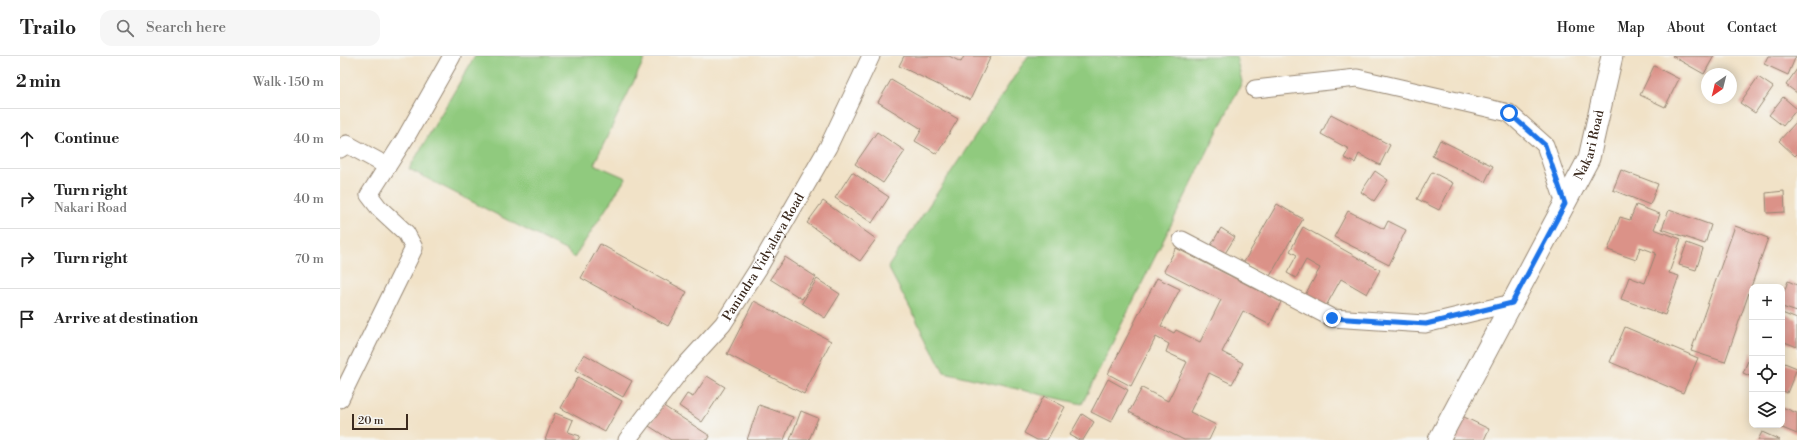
<!DOCTYPE html>
<meta charset="utf-8">
<style>
:root{--surface:#fff;--page:#f6f6f6;--text:#222;--muted:#767676;--line:#e0e0e0}
body{margin:0;font-family:"Libre Bodoni",serif;background:var(--page);color:var(--text)}
.controls{position:absolute;right:12px;bottom:12px;display:grid;overflow:hidden;border-radius:8px;box-shadow:0 2px 10px #0003}
.controls button{width:36px;height:36px;display:grid;place-items:center;padding:0;border:0;border-bottom:1px solid var(--line);background:var(--surface);color:var(--text);font:20px sans-serif}
.compass{position:absolute;left:1361px;top:12px;width:36px;height:36px;border-radius:50%;background:var(--surface);box-shadow:0 2px 10px #0003;rotate:215deg}
.scale{position:absolute;left:12px;bottom:10px;width:56px;box-sizing:border-box;padding-left:4px;border:2px solid #3b2a1e;border-top:0;font-size:11px;line-height:14px;white-space:nowrap;color:#3b2a1e;-webkit-text-stroke:3px #f6f6f2;paint-order:stroke}
.stop{position:absolute;width:12px;height:12px;margin:-9px;border:3px solid #1a73e8;border-radius:50%;background:#fff}
.stop.end{background:#1a73e8;border-color:#fff;box-shadow:0 1px 4px #0008}
.list{margin:0;padding:0;list-style:none}
h2{display:flex;justify-content:space-between;align-items:center;height:52px;margin:0;padding:0 16px;font-size:17px}
h2 small{font-size:13px;font-weight:400;color:var(--muted)}
.list li{display:grid;grid-template-columns:26px 1fr auto;gap:12px;align-items:center;box-sizing:border-box;height:60px;padding:0 16px;border-top:1px solid var(--line)}
.list b{display:block;font-size:15px;white-space:nowrap}
.list p{margin:0;font-size:13px;white-space:nowrap;color:var(--muted)}
.list em{font-size:13px;font-style:normal;color:var(--muted)}
.icon{flex:none;width:22px;height:22px;fill:none;stroke:currentColor;stroke-width:2;stroke-linecap:round;stroke-linejoin:round}
.map{position:relative;flex:none;width:1457px;height:384px;overflow:hidden}
header{display:flex;align-items:center;gap:24px;box-sizing:border-box;height:56px;padding:0 20px;background:var(--surface);border-bottom:1px solid var(--line)}
header strong{font-size:19px}
nav{display:flex;gap:22px;margin-inline-start:auto;font-size:14px}
.search{width:280px;height:36px;background:var(--page);display:flex;align-items:center;gap:10px;box-sizing:border-box;padding:0 14px;border-radius:12px;color:var(--muted);font-size:15px}
main{display:flex}
aside{flex:1;background:var(--surface)}
.map>svg:first-child{display:block}
.green{fill:#90ca7e;stroke:#667a4e}
.building{fill:#db9288}
.lines{fill:none;stroke-linecap:round;stroke-linejoin:round}
.minor-casing{stroke:#968672;stroke-width:19}
.tertiary-casing{stroke:#968672;stroke-width:23}
.minor{stroke:#fff;stroke-width:17}
.tertiary{stroke:#fff;stroke-width:21}
.route{stroke:#1a73e8;stroke-width:5}
.labels{text-anchor:middle;dominant-baseline:central;stroke-width:3;stroke-linejoin:round;paint-order:stroke}
.street-label{font-size:13px;fill:#3b2a1e;stroke:#f6f6f2}
</style>
<header>
<strong>Trailo</strong>
<div class="search"><svg class="icon" aria-label="search" viewBox="0 0 24 24"><circle cx="10" cy="10" r="6"/><path d="M15 15l6 6"/></svg>Search here</div>
<nav><a>Home</a><a>Map</a><a>About</a><a>Contact</a></nav>
</header>
<main>
<aside>
<h2>2 min<small>Walk · 150 m</small></h2>
<ul class="list">
<li><svg class="icon" aria-label="ahead" viewBox="0 0 24 24"><path d="M12 20V5M6 11l6-6 6 6"/></svg><div><b>Continue</b></div><em>40 m</em></li>
<li><svg class="icon" aria-label="right" viewBox="0 0 24 24"><path d="M7 20v-9h11M14 6l5 5-5 5"/></svg><div><b>Turn right</b><p>Nakari Road</p></div><em>40 m</em></li>
<li><svg class="icon" aria-label="right" viewBox="0 0 24 24"><path d="M7 20v-9h11M14 6l5 5-5 5"/></svg><div><b>Turn right</b></div><em>70 m</em></li>
<li><svg class="icon" aria-label="arrive" viewBox="0 0 24 24"><path d="M6 21V4h12l-3 4 3 4H6"/></svg><div><b>Arrive at destination</b></div></li>
</ul>
</aside>
<div class="map">
<svg width="1457" height="384" viewBox="0 0 1457 384">
<rect width="100%" height="100%" fill="#f6f6f2"/>
<filter id="ink" filterUnits="userSpaceOnUse"><feTurbulence type="fractalNoise" baseFrequency=".025" numOctaves="2"/><feDisplacementMap in="SourceGraphic" scale="8" xChannelSelector="R" yChannelSelector="G"/><feConvolveMatrix kernelMatrix="1 2 1 2 8 2 1 2 1" color-interpolation-filters="sRGB"/></filter>
<filter id="wash" filterUnits="userSpaceOnUse"><feTurbulence type="fractalNoise" baseFrequency=".012" numOctaves="4" result="noise"/><feDisplacementMap in="SourceGraphic" scale="16" xChannelSelector="R" yChannelSelector="G"/><feGaussianBlur stdDeviation="0.9" result="paint"/><feColorMatrix in="noise" values="0 0 0 0 0 0 0 0 0 0 0 0 0 0 0 0 0 1.4 0 .05"/><feComposite in="paint" operator="in"/></filter>
<g filter="url(#wash)">
<rect width="100%" height="100%" fill="#f1e2c7"/>
<!-- green -->
<g class="green">
<polygon points="135,0 306,0 254,108 286,122 234,202 227,195 69,113"/>
<polygon points="688,0 896,0 902,26 742,348 604,316 548,211"/>
</g>
<g id="blocks">
<!-- building -->
<g class="building">
<polygon points="564,0 609,0 621,6 624,0 651,0 630,44 559,10"/>
<polygon points="1332,0 1374,0 1364,18"/>
<polygon points="1428,0 1456,0 1448,19 1424,8"/>
<polygon points="1314,10 1339,23 1325,51 1300,39"/>
<polygon points="1457,13 1457,37 1446,29"/>
<polygon points="1418,21 1433,31 1415,57 1400,47"/>
<polygon points="551,24 618,63 597,98 575,85 582,73 538,46"/>
<polygon points="1443,41 1457,53 1443,70 1429,59"/>
<polygon points="991,58 1050,89 1040,109 1019,98 1015,107 1004,102 1009,93 981,78"/>
<polygon points="1457,65 1457,98 1455,100 1439,85"/>
<polygon points="537,76 565,95 543,127 515,108"/>
<polygon points="1100,84 1153,110 1145,126 1092,100"/>
<polygon points="1281,114 1318,128 1310,149 1273,134"/>
<polygon points="1035,115 1048,124 1034,145 1021,136"/>
<polygon points="512,116 549,141 532,167 495,142"/>
<polygon points="1092,116 1113,127 1099,154 1077,143"/>
<polygon points="1444,135 1445,156 1427,157 1426,137"/>
<polygon points="483,145 536,183 520,205 467,167"/>
<polygon points="937,148 963,163 930,220 904,206"/>
<polygon points="1296,149 1320,158 1314,173 1341,183 1329,217 1339,220 1325,259 1281,243 1289,221 1305,227 1316,197 1300,191 1296,204 1268,194 1280,161 1290,164"/>
<polygon points="1329,154 1371,169 1365,188 1322,173"/>
<polygon points="1008,155 1044,173 1048,165 1066,174 1049,209 994,181"/>
<polygon points="1395,170 1428,182 1385,306 1351,295"/>
<polygon points="963,171 1040,214 1027,238 1001,223 986,250 965,239 980,212 966,204 956,222 947,217 957,199 950,195"/>
<polygon points="881,172 895,181 884,199 870,191"/>
<polygon points="1347,187 1363,193 1356,214 1339,209"/>
<polygon points="260,188 347,236 328,270 241,222"/>
<polygon points="836,192 941,246 930,269 903,255 882,296 903,307 892,328 869,317 850,356 876,369 869,384 844,384 789,356 802,332 828,345 847,306 826,296 829,288 816,281 791,330 768,318 817,222 840,233 821,270 834,277 836,274 860,286 881,244 824,215"/>
<polygon points="445,201 476,221 462,243 430,223"/>
<polygon points="477,223 500,238 485,262 462,247"/>
<polygon points="1448,225 1457,229 1457,256 1442,251 1442,241"/>
<polygon points="414,245 491,285 464,338 387,298"/>
<polygon points="1442,257 1457,263 1457,291 1442,285"/>
<polygon points="1285,271 1358,302 1343,337 1270,306"/>
<polygon points="1412,295 1412,321 1403,317"/>
<polygon points="244,298 292,325 283,341 235,314"/>
<polygon points="1442,306 1457,312 1447,337 1442,334"/>
<polygon points="367,320 385,331 362,366 339,350 347,338 353,341"/>
<polygon points="238,321 282,345 265,376 221,352"/>
<polygon points="768,323 788,334 771,366 751,356"/>
<polygon points="704,340 725,351 707,384 697,384 684,377"/>
<polygon points="322,349 370,380 368,384 331,384 309,370"/>
<polygon points="419,349 453,361 444,384 407,384"/>
<polygon points="1442,351 1457,357 1457,378 1435,369 1442,369"/>
<polygon points="461,355 478,362 469,384 450,384"/>
<polygon points="215,357 233,364 228,376 240,380 238,384 205,384"/>
<polygon points="742,358 754,366 743,384 739,384 730,379"/>
<polygon points="1122,360 1149,373 1144,384 1111,384"/>
<polygon points="1422,376 1440,384 1418,384"/>
</g>
</g>
</g>
<g filter="url(#ink)">
<use href="#blocks" fill-opacity="0" stroke="#968672" stroke-width="1"/>
<g class="lines">
<!-- minor casing -->
<g class="minor-casing">
<g id="minor">
<polyline points="915,33 1017,22 1169,57 1205,89 1225,148"/>
<polyline points="0,93 7,88 47,110"/>
<polyline points="842,184 992,262 1085,268 1172,247"/>
<polyline points="0,343 74,192 66,177 39,152 29,139 66,81 112,0"/>
<path id="s1" d="M287,384l54,-70 42,-46 35,-55 70,-122 43,-91"/>
</g>
</g>
<!-- tertiary casing -->
<g class="tertiary-casing">
<g id="tertiary">
<path id="s2" d="M1099,384l150,-282 23,-102"/>
</g>
</g>
<!-- minor -->
<use href="#minor" class="minor"/>
<!-- tertiary -->
<use href="#tertiary" class="tertiary"/>
</g>
</g>
<g class="lines" filter="url(#ink)">
<!-- route -->
<polyline class="route" points="992,262 1086,268 1172,247 1225,148 1205,89 1169,57"/>
</g>
<g class="labels">
<!-- street labels -->
<g class="street-label">
<text stroke="none"><textPath href="#s2" startOffset="332">Nakari Road</textPath></text>
<text stroke="none"><textPath href="#s1" startOffset="229">Panindra Vidyalaya Road</textPath></text>
</g>
</g>
</svg>
<div class="controls">
<button>+</button>
<button>−</button>
<button><svg class="icon" aria-label="locate" viewBox="0 0 24 24"><circle cx="12" cy="12" r="6"/><path d="M12 2v4M12 18v4M2 12h4M18 12h4"/></svg></button>
<button><svg class="icon" aria-label="layers" viewBox="0 0 24 24"><path d="M12 4l9 5-9 5-9-5zM3 14l9 5 9-5"/></svg></button>
</div>
<svg class="compass" viewBox="-18 -18 36 36"><path d="M0-13l5 13h-10z" fill="#e53935"/><path d="M0 13l5-13h-10z" fill="#767676"/></svg>
<div class="scale">20 m</div>
<div class="stop" style="left:1169px;top:57px"></div>
<div class="stop end" style="left:992px;top:262px"></div>
</div>
</main>
